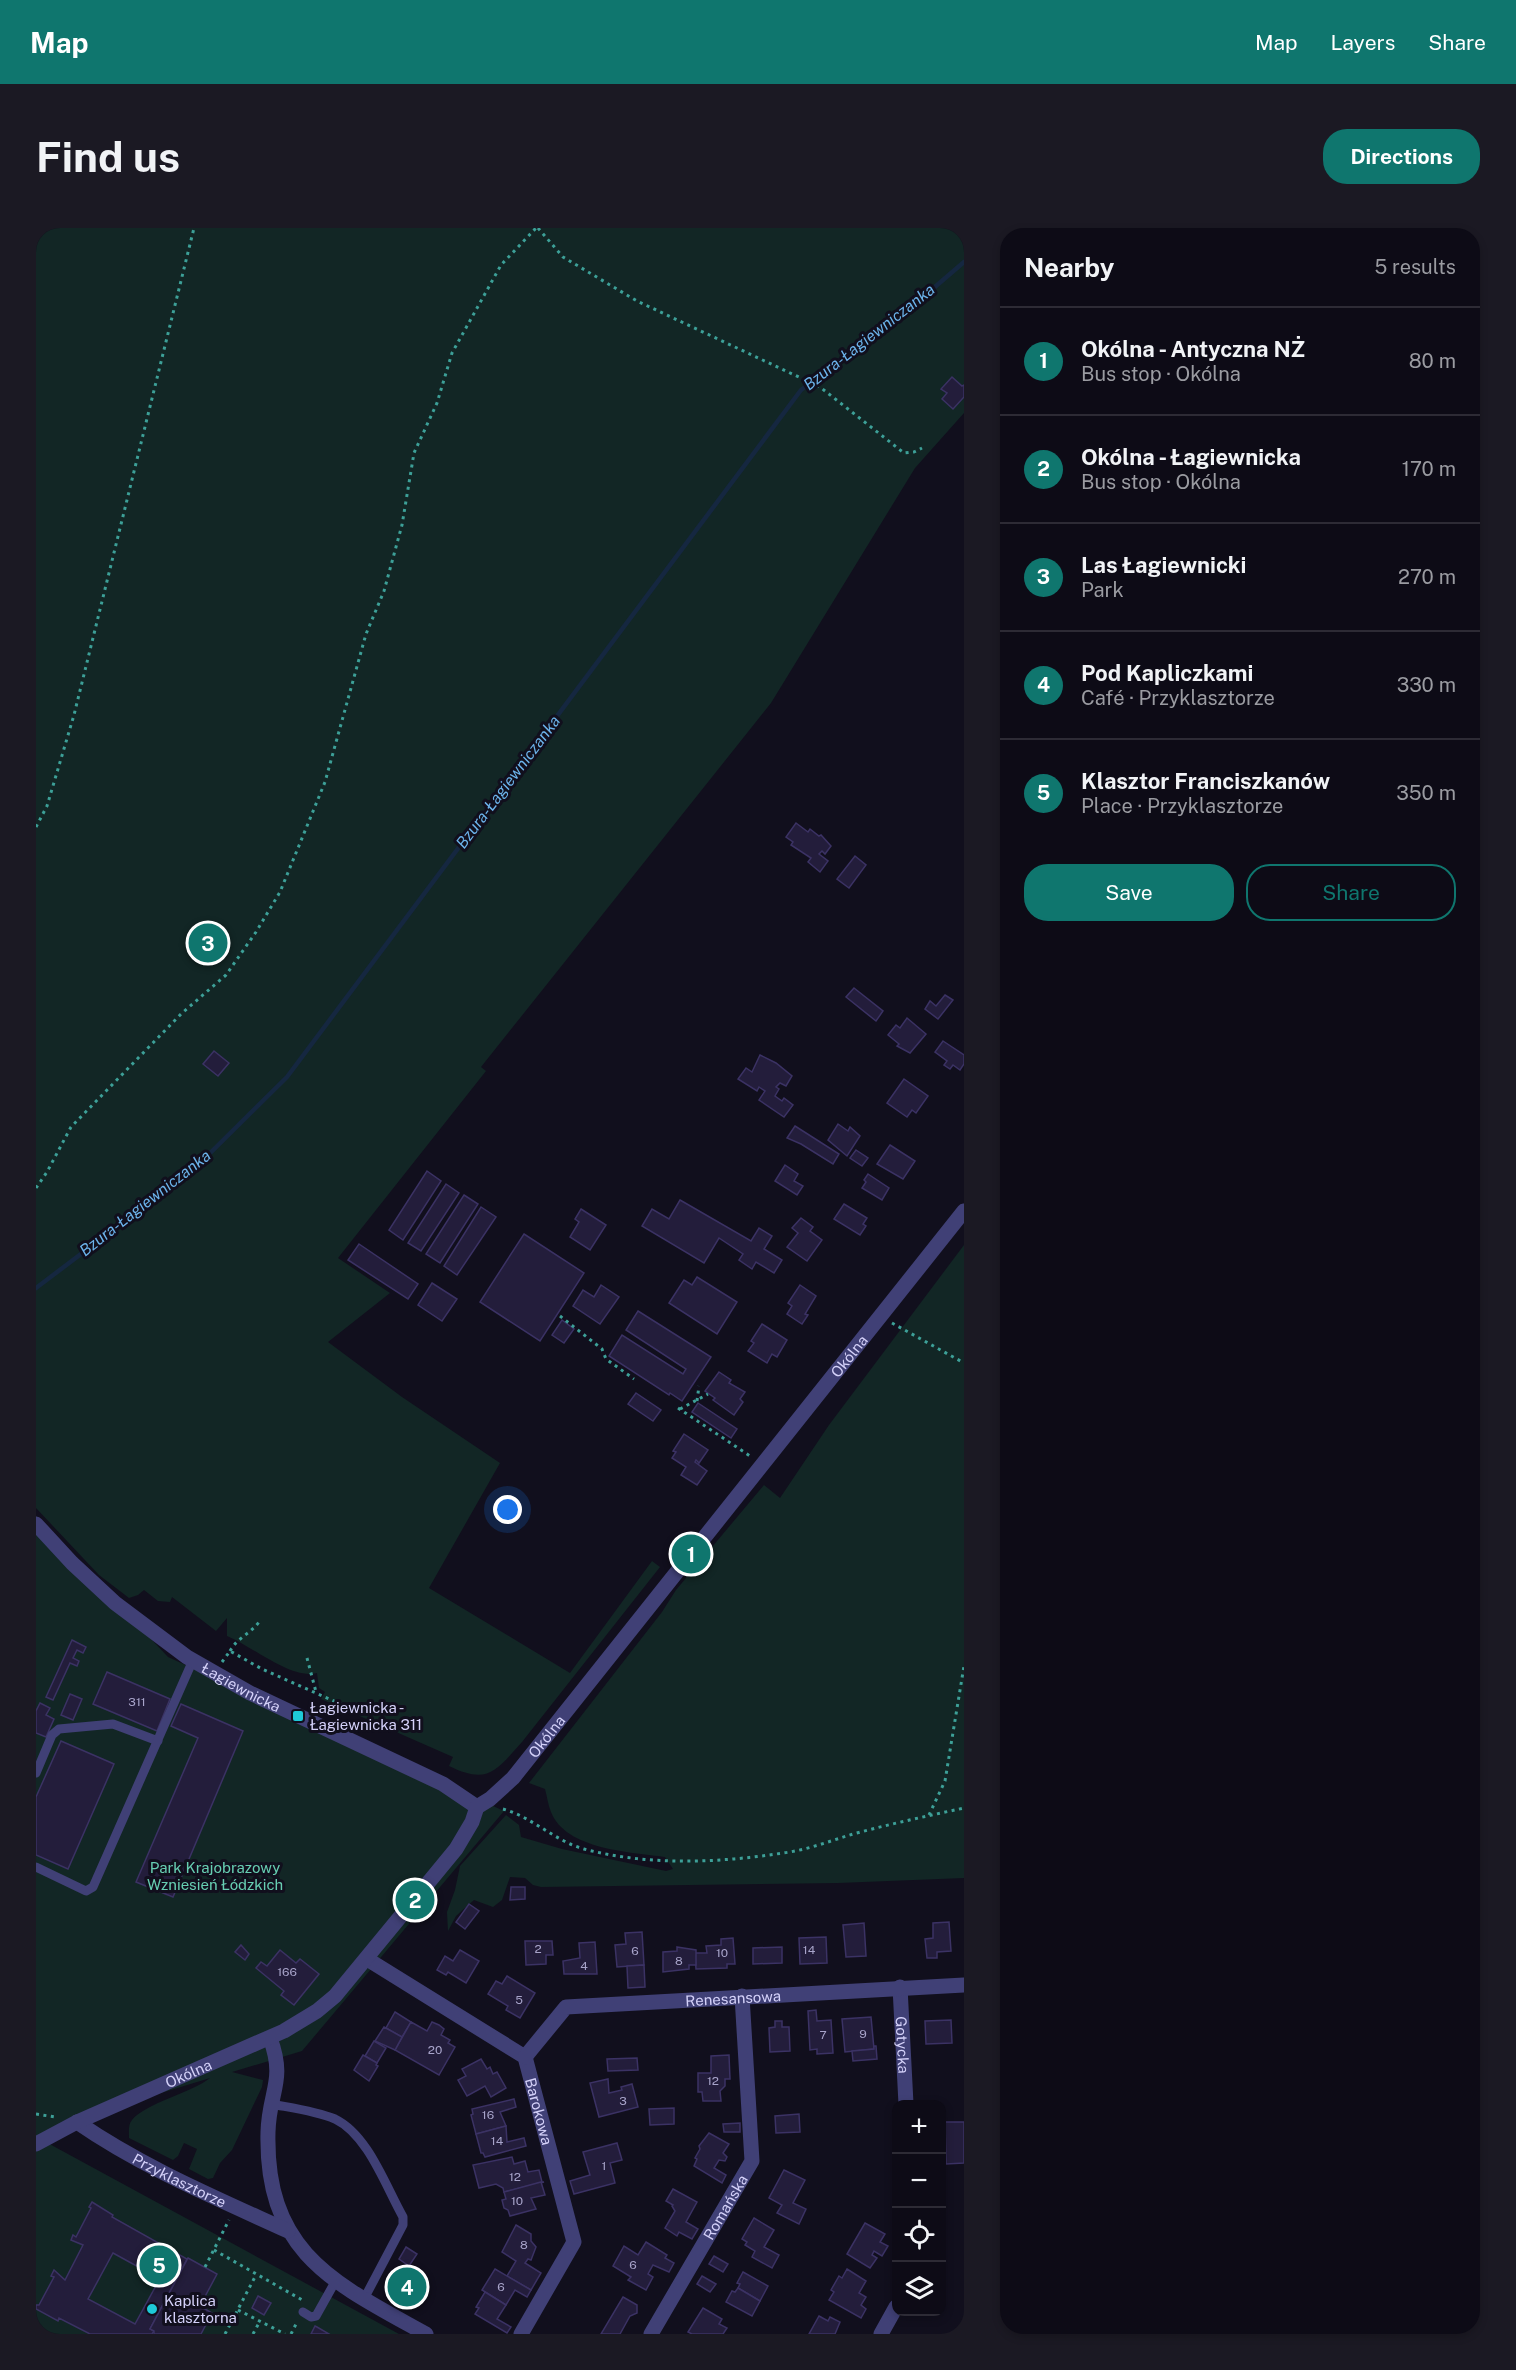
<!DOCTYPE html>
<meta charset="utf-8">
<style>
:root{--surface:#0d0b16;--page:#1b1923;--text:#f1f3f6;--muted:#9a9ba1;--line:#2d2b35;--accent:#0f766e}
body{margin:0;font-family:"Public Sans",sans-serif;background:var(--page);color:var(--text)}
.controls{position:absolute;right:18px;bottom:18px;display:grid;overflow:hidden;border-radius:12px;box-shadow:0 3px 9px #0003}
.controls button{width:54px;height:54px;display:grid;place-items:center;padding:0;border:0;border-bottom:2px solid var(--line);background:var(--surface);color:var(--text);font:30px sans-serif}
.you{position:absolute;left:472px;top:1282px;width:21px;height:21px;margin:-15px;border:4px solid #fff;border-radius:50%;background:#1a73e8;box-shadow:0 0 0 9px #1a73e833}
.badge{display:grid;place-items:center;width:39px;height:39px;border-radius:50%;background:var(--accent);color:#fff;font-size:20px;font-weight:700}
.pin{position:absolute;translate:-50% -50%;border:3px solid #fff;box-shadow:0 2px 6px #0006}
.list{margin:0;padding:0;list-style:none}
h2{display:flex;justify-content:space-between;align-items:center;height:78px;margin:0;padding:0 24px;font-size:26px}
h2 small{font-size:20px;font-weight:400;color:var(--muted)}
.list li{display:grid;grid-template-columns:39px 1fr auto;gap:18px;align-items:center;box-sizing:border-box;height:108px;padding:0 24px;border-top:2px solid var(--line)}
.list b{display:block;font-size:22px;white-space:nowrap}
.list p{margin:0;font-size:20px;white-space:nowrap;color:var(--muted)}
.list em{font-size:20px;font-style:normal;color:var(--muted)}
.actions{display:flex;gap:12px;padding:18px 24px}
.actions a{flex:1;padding:14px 0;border:2px solid var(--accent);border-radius:24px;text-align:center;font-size:21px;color:var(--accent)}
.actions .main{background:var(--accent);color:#fff}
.icon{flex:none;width:33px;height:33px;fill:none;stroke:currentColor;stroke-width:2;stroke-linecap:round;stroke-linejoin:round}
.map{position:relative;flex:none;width:928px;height:2106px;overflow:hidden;border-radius:24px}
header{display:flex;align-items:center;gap:36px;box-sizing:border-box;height:84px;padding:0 30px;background:var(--accent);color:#fff}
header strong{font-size:28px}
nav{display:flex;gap:33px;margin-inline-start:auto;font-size:21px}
.intro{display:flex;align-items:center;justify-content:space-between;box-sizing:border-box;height:144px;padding:0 36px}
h1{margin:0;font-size:42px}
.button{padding:15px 27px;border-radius:24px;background:var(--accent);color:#fff;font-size:21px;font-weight:700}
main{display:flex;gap:36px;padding:0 36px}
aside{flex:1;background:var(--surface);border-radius:24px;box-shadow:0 3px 9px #0003}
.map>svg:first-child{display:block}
.green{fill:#122625}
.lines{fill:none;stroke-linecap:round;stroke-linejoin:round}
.stream{stroke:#152740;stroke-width:4.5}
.building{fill:#231d3b;stroke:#3b3264;stroke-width:1.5;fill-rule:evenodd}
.path{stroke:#3da098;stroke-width:3;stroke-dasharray:3 4.5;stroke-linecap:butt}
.service{stroke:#404076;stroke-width:9}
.minor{stroke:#404076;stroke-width:15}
.tertiary{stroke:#404076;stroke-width:15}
.poi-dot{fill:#1ec9d8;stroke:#110f1d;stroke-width:2}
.labels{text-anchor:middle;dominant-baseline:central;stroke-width:6;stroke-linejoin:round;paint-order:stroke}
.number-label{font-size:12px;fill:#a8a4ca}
.street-label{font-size:15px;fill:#d4d1f9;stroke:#110f1d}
.poi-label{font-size:15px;fill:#d4d1f9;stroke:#110f1d;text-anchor:start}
.park-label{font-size:15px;fill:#67ceb2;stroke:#110f1d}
.water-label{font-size:16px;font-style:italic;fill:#6cb3eb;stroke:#110f1d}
</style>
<header>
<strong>Map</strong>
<nav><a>Map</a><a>Layers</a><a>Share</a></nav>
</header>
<div class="intro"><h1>Find us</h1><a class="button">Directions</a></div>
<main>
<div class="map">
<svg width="928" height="2106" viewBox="0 0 928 2106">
<rect width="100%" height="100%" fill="#110f1d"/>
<!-- green -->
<g class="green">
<path d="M0,0h928v185l-49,55 -144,235 -290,364 5,4 -148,187 52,35 -62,49 74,55 98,66 -71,125 141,85 82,-112 8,6 -138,175c-26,29 -34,43 -73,24l4,-9 -132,-58 4,-7 -6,-4 -2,-15c-26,7 -65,-27 -90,-37v-18l-11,13 -44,-34 -2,5 -12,-1 -14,-11 -6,5 -9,3 -30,-23 -63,-67z"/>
<path d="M928,1017v633l-126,5 -297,4 -8,-2 -8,-7 -15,-1 -8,23 -9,7 -19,-7 -18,16 -8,15 -1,-19 8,-22 5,-24 46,-51 13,10 2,12 41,12 104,22 7,-2 -8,-12c-34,-5 -99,-7 -114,-45 -3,-7 -4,-16 -6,-23l-16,-6 133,-171 14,-22 88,-105 16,13 49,-73z"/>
<path d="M0,1288l132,141 336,154 -202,240 -70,21 31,8 -1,7 -30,63 -12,13 -7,15 -5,1 -19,-10 8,-20 -13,-6 -6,13 -5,4 -44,-22c0,-7 -1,-13 3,-18 12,-16 61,-28 78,-42l-153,47 -13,16 355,193h-363z"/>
</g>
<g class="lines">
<!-- stream -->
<polyline class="stream" points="0,1060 160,939 251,849 765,162 893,64 928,34"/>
</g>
<!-- building -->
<g class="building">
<polygon points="916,149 926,158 928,157 928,169 917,181 906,171 911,165 905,161"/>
<polygon points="760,595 772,604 774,601 783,608 785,607 795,618 789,626 786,623 783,626 792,633 784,644 772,634 775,630 755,617 757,614 750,609"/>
<polygon points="819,628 830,637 813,660 801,651"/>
<polygon points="818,760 847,783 840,793 810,769"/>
<polygon points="909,767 917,772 902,791 889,781 894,773 900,778"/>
<polygon points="871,790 890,806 874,825 861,818 863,816 852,807 860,797 864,800"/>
<polygon points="907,813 928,827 928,836 924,842 917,837 914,841 908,837 911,833 899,824"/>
<polygon points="178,823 193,835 182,848 167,836"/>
<polygon points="724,827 740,835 756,848 750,858 744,855 740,859 743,861 739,868 746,873 748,870 757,877 748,889 723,872 729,863 723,859 721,863 702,851 710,840 716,844"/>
<polygon points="868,851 892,868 880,885 876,882 871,889 851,875"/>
<polygon points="802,896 812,903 814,899 824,908 811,928 792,912"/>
<polygon points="759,898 803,926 797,936 765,916 751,910"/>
<polygon points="854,917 879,933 867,951 841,936"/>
<polygon points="820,922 832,930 826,938 814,930"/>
<polygon points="749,937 762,946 758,953 767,958 761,967 739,953"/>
<polygon points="391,943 405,953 367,1012 353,1002"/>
<polygon points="832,946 853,960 846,972 826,960 830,954 828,952"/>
<polygon points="410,956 423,965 385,1023 372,1015"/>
<polygon points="428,967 442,976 404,1035 390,1026"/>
<polygon points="644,972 715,1013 723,1000 736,1008 728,1021 746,1032 738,1045 720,1034 716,1041 703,1032 707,1026 683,1010 668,1035 606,998 616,981 633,991"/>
<polygon points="808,976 831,990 827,996 830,998 824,1007 798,991"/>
<polygon points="445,979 460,989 421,1047 408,1038"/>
<polygon points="545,981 570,997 554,1022 534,1009 543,994 539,991"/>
<polygon points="765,990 777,999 774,1003 786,1012 771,1033 751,1019 762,1005 756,1000"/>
<polygon points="488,1006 548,1045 504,1113 444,1074"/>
<polygon points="323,1016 382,1056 372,1071 312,1032"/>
<polygon points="661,1049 701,1074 681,1106 633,1075 648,1052 656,1057"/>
<polygon points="396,1055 421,1071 406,1093 382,1077"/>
<polygon points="565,1057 583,1069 564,1096 537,1078 547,1062 558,1069"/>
<polygon points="764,1057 780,1068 769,1086 772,1087 766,1096 751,1086 756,1078 752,1075"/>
<polygon points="602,1083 675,1129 646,1173 634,1165 633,1167 573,1128 586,1107 647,1146 650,1141 590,1102"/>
<polygon points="526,1092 538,1101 528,1115 516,1107"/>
<polygon points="726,1096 751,1112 741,1129 736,1126 731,1135 712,1123 718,1115 715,1113"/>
<polygon points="683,1144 695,1152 693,1155 709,1164 704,1171 707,1174 698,1187 677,1172 679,1170 669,1163"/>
<polygon points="600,1165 625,1182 617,1193 592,1176"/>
<polygon points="662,1175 701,1201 695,1210 656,1184"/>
<polygon points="648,1206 672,1222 663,1235 660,1232 659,1234 671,1243 661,1257 645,1247 650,1239 636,1230 640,1224 637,1223"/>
<polygon points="36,1412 50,1419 47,1425 41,1422 37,1430 43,1433 41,1438 34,1435 17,1472 10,1469"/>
<polygon points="71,1444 134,1471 121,1503 57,1476"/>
<polygon points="34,1466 46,1471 37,1492 25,1487"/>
<polygon points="4,1475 14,1480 10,1487 18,1491 10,1509 0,1505 0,1483"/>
<polygon points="145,1476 207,1503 137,1669 100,1654 162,1510 135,1498"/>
<polygon points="25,1513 78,1536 32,1641 0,1627 0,1569"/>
<polygon points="475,1659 489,1659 489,1671 474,1672"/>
<polygon points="433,1676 443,1683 429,1701 420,1694"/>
<polygon points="913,1694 915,1723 901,1724 901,1730 891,1730 889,1711 897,1710 897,1695"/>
<polygon points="828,1695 830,1728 810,1729 807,1697"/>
<polygon points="606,1704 608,1737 581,1739 579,1717 590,1716 589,1705"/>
<polygon points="790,1709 791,1735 764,1736 763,1710"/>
<polygon points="697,1710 699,1736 691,1736 691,1740 660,1741 659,1725 671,1725 670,1718 685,1717 685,1711"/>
<polygon points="489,1713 516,1713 517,1727 510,1727 510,1736 490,1737"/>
<polygon points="559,1714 561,1746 528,1746 527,1733 544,1730 543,1715"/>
<polygon points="205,1717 213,1726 209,1732 199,1724"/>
<polygon points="641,1719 660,1722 660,1737 653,1737 653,1741 627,1744 627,1724 641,1723"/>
<polygon points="746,1719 746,1735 717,1736 717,1720"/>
<polygon points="244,1722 260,1735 264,1731 283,1746 258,1777 245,1767 248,1763 220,1740 225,1734 231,1738"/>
<polygon points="424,1722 443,1733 430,1755 412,1744 410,1747 401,1742 409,1728 417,1733"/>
<polygon points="608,1737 609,1759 592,1760 591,1738"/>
<polygon points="471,1748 499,1765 484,1790 470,1782 472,1778 452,1766 460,1753 466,1756"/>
<polygon points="780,1782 781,1793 795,1792 797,1825 781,1826 781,1821 774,1822 772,1783"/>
<polygon points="359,1784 375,1794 366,1809 350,1800"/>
<polygon points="835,1789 838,1821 809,1824 806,1791"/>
<polygon points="915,1792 916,1815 890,1816 889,1793"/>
<polygon points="739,1793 746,1793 746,1799 753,1799 754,1823 734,1824 733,1800 739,1799"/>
<polygon points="375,1794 391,1803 396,1794 403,1797 408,1801 405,1807 414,1812 412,1815 419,1819 403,1847 359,1822"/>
<polygon points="348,1799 366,1809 359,1822 339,1813"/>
<polygon points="338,1813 350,1820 341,1835 329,1828"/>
<polygon points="838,1818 840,1818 841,1831 817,1833 816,1823 838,1821"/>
<polygon points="327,1827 341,1835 340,1837 342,1838 333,1853 318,1842"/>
<polygon points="693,1827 694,1851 689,1851 689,1858 684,1863 685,1873 667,1873 666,1864 662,1864 662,1845 675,1845 675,1828"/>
<polygon points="601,1830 602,1842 572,1843 571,1831"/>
<polygon points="445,1831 451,1841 454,1839 457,1846 461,1844 470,1860 455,1869 449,1858 431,1868 422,1852 430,1848 426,1841"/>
<polygon points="572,1851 573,1865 586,1862 585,1859 596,1856 602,1879 563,1889 554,1855"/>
<polygon points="478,1871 480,1879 464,1884 470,1898 440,1906 435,1887 437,1886 436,1881"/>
<polygon points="638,1880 638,1896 614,1897 613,1881"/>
<polygon points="763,1886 764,1904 740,1905 739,1888"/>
<polygon points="909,1894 928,1894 928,1935 910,1936"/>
<polygon points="704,1895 704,1904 688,1904 687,1896"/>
<polygon points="470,1898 471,1914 488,1910 490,1918 449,1929 447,1925 445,1925 440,1906"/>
<polygon points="673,1905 693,1916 687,1925 691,1929 689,1933 683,1932 678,1940 690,1947 686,1955 658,1938 661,1931 659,1930 664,1921 663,1918"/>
<polygon points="581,1915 586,1932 574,1935 579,1955 538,1966 534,1953 554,1947 547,1924"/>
<polygon points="476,1929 478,1936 489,1933 492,1944 503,1942 506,1954 508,1954 468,1964 467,1960 460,1956 443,1960 437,1937"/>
<polygon points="748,1942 769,1952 757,1975 770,1981 763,1996 741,1985 746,1977 733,1970"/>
<polygon points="505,1954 509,1967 495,1970 500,1981 474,1988 472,1982 468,1980 466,1972 470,1971 468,1964"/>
<polygon points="637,1961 661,1974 650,1994 662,2001 656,2011 643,2004 641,2008 629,2000 639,1983 636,1978 637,1977 630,1973"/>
<path d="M56,1974l21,13 -1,2 75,42 -37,70 4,2 -2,3h-62l-31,-16 -1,3 -22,-12v-4h3l15,-28 -3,-1 3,-6 11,10 18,-35 -12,-5 2,-5 3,2 15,-29 -2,-1zM77,2025l51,28 -2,4 -4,-3 -23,42 -47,-25z"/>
<polygon points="718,1990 738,2002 728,2019 743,2027 736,2040 716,2029 719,2023 709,2017 711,2014 706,2011"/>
<polygon points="829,1995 849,2006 844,2014 852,2018 846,2028 838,2023 836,2027 841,2030 834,2040 811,2026"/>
<polygon points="480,1997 495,2006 495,2013 500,2019 495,2032 492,2031 489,2035 505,2045 495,2062 471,2048 480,2033 466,2024"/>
<polygon points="610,2014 631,2027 629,2030 638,2035 633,2044 617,2037 612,2046 617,2049 610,2062 592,2052 595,2049 577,2038 588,2018 602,2027"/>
<polygon points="370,2019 381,2026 373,2038 363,2031"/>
<polygon points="678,2028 692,2036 687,2044 673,2036"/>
<polygon points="152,2030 181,2046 164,2078 176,2085 165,2106 118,2106 118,2103 114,2101"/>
<polygon points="459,2041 495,2062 491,2069 479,2062 470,2077 446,2062"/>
<polygon points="811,2041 830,2053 823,2065 830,2069 825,2077 830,2081 825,2090 793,2072 798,2064 795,2062 803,2048 806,2050"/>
<polygon points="707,2044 732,2058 724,2073 702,2060 704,2056 701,2055"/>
<polygon points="370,2045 383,2052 374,2071 361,2064"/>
<polygon points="666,2048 680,2056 674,2064 661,2056"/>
<polygon points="702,2060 724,2073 716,2088 690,2074 696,2063 699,2064"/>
<polygon points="449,2064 470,2077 461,2091 475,2099 471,2105 439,2086 443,2080 440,2079"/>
<polygon points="222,2068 235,2075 228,2087 216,2080"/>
<polygon points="587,2069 601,2077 601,2085 594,2088 584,2106 565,2106"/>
<polygon points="667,2080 686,2091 683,2096 691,2100 687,2106 656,2106 652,2104"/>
<polygon points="783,2088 792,2093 794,2089 804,2094 799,2106 773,2106"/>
<polygon points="279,2098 281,2099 293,2106 275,2106"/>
</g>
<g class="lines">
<!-- path -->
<g class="path">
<polyline points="502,0 527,29 601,73 784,159 868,225 878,224 886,220"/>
<polyline points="0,599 11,578 38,487 158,0"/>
<polyline points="0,960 11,944 35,899 145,786 190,747 220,704 244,664 289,554 330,406 348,363 366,297 378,225 401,175 416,125 465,37 500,0"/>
<polyline points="524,1088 566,1121 570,1131 598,1151"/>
<polyline points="856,1095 928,1135"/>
<polyline points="661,1173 663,1158"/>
<polyline points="642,1180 714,1228"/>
<polyline points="644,1181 672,1166"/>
<path d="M194,1423c7,-13 20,-17 29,-29"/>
<polyline points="271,1430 280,1464"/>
<polyline points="186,1434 194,1423 226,1441 309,1478 322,1476"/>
<path d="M467,1581c29,8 52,32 81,40 65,17 133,14 199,4 24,-3 47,-12 70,-19 37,-10 74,-18 111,-26"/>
<polyline points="893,1587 909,1553 928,1438"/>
<polyline points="0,1886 19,1889"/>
<polyline points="178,2022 268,2073"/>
<polyline points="169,2039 193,1992"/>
<polyline points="202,2082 249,2106"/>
<polyline points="189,2106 220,2047"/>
<polyline points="217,2106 224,2093"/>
<polyline points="255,2106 261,2094"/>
</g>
<!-- service -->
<g class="service">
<polyline points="0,1545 16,1507 23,1501 77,1496 122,1513"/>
<polyline points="0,1639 50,1663 57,1659 157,1432"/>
<path d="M235,1876c21,4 45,7 64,15 33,16 50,66 68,98v8l-39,74"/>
<polyline points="267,2084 275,2089 280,2088 299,2054"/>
</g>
<!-- minor -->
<g class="minor">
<path id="s1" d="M331,1731l158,98 49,185 -53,92"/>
<path id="s2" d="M864,1759l6,117"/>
<path d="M234,1810c16,43 -1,53 -2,94 -3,121 66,151 158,202"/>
<path id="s3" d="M489,1829l41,-50 398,-22"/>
<path id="s4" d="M41,1894c65,45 139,76 211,109"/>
<path id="s5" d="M615,2106l101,-173 -10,-165"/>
<polyline points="845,2106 860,2079"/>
</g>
<!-- tertiary -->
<g class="tertiary">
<path id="s6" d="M0,1296l36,39 43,40 72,54 63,36 193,91 34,23"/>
<path id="s7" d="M0,1916l41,-22 207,-91 33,-20 18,-15 121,-147 16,-27 5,-15 13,-8 23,-21 451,-567"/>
</g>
</g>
<!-- markers -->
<g class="poi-dot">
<rect x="256" y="1482" width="12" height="12" rx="3"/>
<circle cx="116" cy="2081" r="6"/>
</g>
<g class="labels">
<!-- number labels -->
<g class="number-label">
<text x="101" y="1474">311</text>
<text x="502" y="1721">2</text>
<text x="773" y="1722">14</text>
<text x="599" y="1723">6</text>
<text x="686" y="1725">10</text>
<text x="643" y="1733">8</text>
<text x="548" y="1738">4</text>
<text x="251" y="1744">166</text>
<text x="483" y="1772">5</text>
<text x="827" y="1806">9</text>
<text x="787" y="1807">7</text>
<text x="399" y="1822">20</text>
<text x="677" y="1853">12</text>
<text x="587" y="1873">3</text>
<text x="452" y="1887">16</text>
<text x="461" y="1913">14</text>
<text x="568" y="1938">1</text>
<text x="479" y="1949">12</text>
<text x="481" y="1973">10</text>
<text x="488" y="2017">8</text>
<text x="597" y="2037">6</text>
<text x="465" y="2059">6</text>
</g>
<!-- street labels -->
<g class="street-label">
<text stroke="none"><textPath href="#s7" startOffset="1158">Okólna</textPath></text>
<text stroke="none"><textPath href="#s6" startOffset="264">Łagiewnicka</textPath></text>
<text stroke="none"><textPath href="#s7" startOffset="672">Okólna</textPath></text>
<text stroke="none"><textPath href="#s3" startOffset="232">Renesansowa</textPath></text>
<text stroke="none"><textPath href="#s2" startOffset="58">Gotycka</textPath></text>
<text stroke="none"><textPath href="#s7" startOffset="168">Okólna</textPath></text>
<text stroke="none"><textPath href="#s1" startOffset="242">Barokowa</textPath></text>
<text stroke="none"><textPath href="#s4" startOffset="118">Przyklasztorze</textPath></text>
<text stroke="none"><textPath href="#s5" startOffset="147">Romańska</textPath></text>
</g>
<!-- poi labels -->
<g class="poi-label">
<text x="274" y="1479">Łagiewnicka -<tspan x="274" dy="17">Łagiewnicka 311</tspan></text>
<text x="128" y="2072">Kaplica<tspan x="128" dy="17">klasztorna</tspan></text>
</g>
<!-- park labels -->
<g class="park-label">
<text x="179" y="1639">Park Krajobrazowy<tspan x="179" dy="17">Wzniesień Łódzkich</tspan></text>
</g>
<!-- water labels -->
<g class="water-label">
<text transform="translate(833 109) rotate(-38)">Bzura-Łagiewniczanka</text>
<text transform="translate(472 554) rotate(-53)">Bzura-Łagiewniczanka</text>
<text transform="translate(109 975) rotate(-38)">Bzura-Łagiewniczanka</text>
</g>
</g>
</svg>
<div class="controls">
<button>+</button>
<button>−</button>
<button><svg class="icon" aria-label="locate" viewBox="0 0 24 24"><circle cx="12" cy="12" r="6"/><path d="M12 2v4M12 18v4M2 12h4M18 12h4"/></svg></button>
<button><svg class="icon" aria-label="layers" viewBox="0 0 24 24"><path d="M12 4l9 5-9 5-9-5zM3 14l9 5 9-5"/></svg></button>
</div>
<div class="you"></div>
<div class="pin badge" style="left:655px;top:1326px">1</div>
<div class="pin badge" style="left:379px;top:1672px">2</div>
<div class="pin badge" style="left:172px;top:715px">3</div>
<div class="pin badge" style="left:371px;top:2059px">4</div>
<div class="pin badge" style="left:123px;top:2037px">5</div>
</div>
<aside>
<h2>Nearby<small>5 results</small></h2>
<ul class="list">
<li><span class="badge">1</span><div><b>Okólna - Antyczna NŻ</b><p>Bus stop · Okólna</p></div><em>80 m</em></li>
<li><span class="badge">2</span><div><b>Okólna - Łagiewnicka</b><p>Bus stop · Okólna</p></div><em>170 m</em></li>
<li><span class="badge">3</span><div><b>Las Łagiewnicki</b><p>Park</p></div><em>270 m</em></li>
<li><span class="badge">4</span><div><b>Pod Kapliczkami</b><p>Café · Przyklasztorze</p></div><em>330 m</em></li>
<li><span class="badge">5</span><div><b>Klasztor Franciszkanów</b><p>Place · Przyklasztorze</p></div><em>350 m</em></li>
</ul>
<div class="actions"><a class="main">Save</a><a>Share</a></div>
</aside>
</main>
